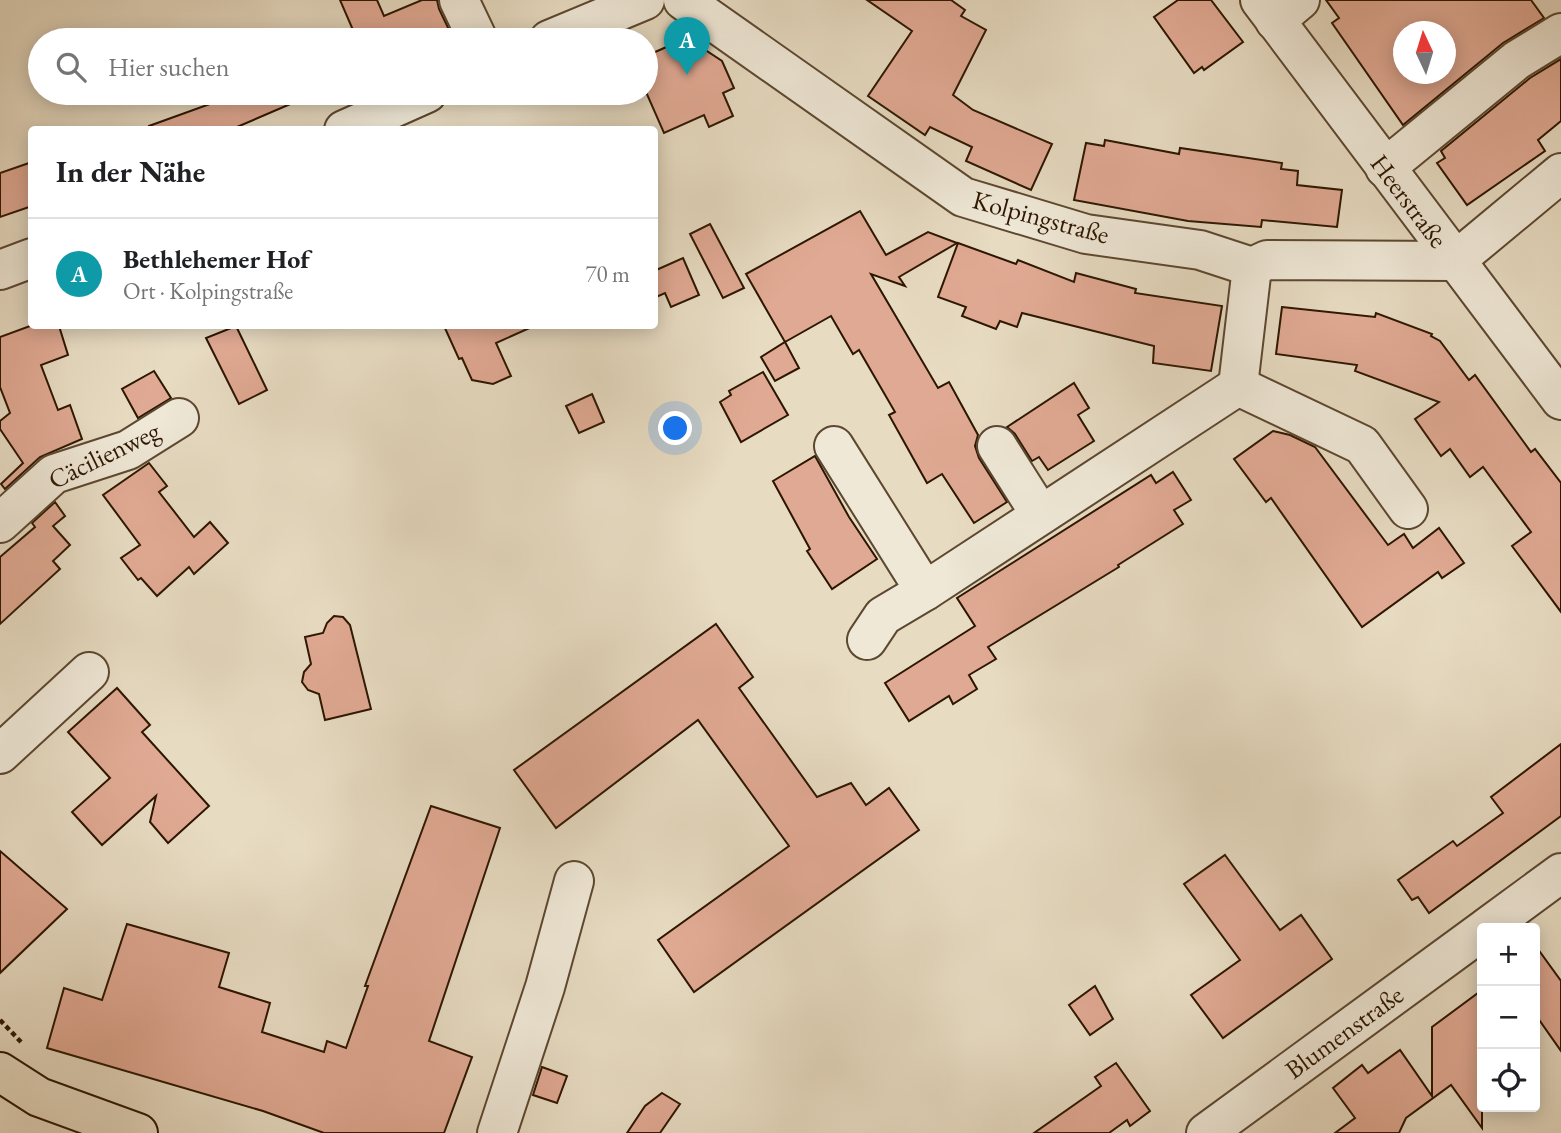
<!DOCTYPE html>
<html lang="de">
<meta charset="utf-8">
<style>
:root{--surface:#fff;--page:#f6f6f6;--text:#202124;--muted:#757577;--line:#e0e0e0;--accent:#8f2418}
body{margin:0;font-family:"EB Garamond",serif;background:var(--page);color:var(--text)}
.controls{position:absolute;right:21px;bottom:21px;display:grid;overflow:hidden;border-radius:7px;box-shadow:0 4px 18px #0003}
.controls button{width:63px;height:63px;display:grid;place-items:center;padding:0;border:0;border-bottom:2px solid var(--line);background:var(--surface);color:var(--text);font:35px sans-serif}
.compass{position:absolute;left:1393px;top:21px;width:63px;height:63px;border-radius:50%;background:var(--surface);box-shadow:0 4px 18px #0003;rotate:356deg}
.you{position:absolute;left:676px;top:429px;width:24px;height:24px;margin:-18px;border:5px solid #fff;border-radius:50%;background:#1a73e8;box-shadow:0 0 0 10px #1a73e833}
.badge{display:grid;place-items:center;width:46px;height:46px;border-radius:50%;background:var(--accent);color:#fff;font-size:23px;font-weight:700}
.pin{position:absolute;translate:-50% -58px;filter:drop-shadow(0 2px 4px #0008)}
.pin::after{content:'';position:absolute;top:37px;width:24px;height:21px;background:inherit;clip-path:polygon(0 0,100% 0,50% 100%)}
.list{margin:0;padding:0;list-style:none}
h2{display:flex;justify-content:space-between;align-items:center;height:91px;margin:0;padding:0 28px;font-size:30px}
h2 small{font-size:23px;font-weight:400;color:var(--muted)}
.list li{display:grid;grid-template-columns:46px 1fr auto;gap:21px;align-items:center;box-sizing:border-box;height:112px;padding:0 28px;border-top:2px solid var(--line)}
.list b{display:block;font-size:26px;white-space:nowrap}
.list p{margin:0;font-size:23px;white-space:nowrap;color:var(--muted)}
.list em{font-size:23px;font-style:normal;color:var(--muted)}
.icon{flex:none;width:38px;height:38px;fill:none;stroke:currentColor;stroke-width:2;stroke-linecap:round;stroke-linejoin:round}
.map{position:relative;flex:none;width:1561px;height:1133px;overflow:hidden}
.search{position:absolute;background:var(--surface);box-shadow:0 4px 18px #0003;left:28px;top:28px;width:630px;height:77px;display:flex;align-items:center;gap:18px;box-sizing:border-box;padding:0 24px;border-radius:38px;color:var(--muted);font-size:26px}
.panel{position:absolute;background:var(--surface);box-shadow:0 4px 18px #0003;left:28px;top:126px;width:630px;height:203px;border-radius:7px}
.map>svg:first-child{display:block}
.building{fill:#e0a993;stroke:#2d1600;stroke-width:2;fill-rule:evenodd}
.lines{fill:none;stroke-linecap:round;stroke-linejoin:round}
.minor-casing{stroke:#5c4730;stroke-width:42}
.major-casing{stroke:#2d1600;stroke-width:42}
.path{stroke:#2d1600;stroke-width:4.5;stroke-dasharray:5 3.5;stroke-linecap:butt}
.minor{stroke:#efe8d7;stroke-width:38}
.major{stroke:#e7dbc2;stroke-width:38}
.labels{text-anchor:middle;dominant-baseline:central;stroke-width:5;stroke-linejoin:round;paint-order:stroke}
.street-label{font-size:26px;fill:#2d1600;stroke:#efe8d7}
</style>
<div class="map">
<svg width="1561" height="1133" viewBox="0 0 1561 1133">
<rect width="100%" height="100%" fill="#e7dbc2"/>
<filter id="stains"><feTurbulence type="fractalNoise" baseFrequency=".00286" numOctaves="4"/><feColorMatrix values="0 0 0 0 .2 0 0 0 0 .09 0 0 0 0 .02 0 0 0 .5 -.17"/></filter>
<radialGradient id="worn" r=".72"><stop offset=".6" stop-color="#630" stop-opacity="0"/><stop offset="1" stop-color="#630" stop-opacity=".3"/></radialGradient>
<!-- building -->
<g class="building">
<polygon points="340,0 377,0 384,16 422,0 437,0 439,9 452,36 450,40 329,40 353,30"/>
<polygon points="867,0 951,0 965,10 961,16 986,30 953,95 973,110 1052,144 1031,190 966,161 972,147 930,127 925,135 868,96 912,31"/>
<polygon points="1178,0 1211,0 1243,42 1204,70 1202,67 1194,73 1154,17"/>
<path d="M1326,0h205l13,18 -41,25 -100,82 -71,-102 7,-5zM1404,32h42v42h-42z"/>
<polygon points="687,38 722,61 734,88 723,93 733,116 709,127 704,115 664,133 646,92 646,56"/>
<polygon points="1561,59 1561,121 1538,140 1545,151 1467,205 1437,163 1445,158 1441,151 1530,78"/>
<polygon points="205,93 316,93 230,130 150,130 149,126 210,104"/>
<polygon points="1105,140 1179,154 1180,148 1282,163 1281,169 1298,171 1297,185 1342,190 1337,227 1262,220 1261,227 1188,221 1074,200 1086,143 1104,146"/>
<polygon points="32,162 32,206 0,217 0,173"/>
<polygon points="860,211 886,255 928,232 957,243 899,277 905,286 871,274 938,388 949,382 978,435 975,446 979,458 1007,502 974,523 942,474 927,483 889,415 895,412 859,350 853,354 831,316 785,342 746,274"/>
<polygon points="710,224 744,288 723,298 690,234"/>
<polygon points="958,243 1016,264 1018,260 1074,282 1076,273 1136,289 1135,293 1222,306 1211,371 1153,363 1154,346 1022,313 1017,327 1000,321 996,329 962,316 966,307 938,297"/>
<polygon points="683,258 699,295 671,307 665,293 654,298 654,271"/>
<polygon points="1282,307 1375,317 1376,313 1432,334 1431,336 1440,341 1469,380 1475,375 1531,452 1535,449 1561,483 1561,612 1512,546 1531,532 1483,467 1470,477 1450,449 1441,456 1415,419 1439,402 1355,371 1357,365 1276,354"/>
<polygon points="30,326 59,326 68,355 41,365 58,410 70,405 82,439 40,457 5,489 1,484 23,463 0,429 0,421 10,413 0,387 0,337"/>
<polygon points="236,326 267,390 239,404 206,338"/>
<polygon points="444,326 534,326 496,343 511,376 493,384 472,380 462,358 459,359"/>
<polygon points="785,342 799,368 775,381 761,357"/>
<polygon points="154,371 171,398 138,418 122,389"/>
<polygon points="763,372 788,415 741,442 720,402 731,395 729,391"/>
<polygon points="1074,383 1089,408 1078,415 1094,441 1048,470 1039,457 1032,461 1015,434 1007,427"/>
<polygon points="592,394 604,422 579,433 566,406"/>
<polygon points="1273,431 1290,435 1315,447 1388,545 1404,534 1413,548 1439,528 1464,563 1442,578 1438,572 1362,627 1271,498 1266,502 1234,459"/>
<polygon points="815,456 849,517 877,559 832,589 807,551 810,549 773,481"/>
<polygon points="149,463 167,486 159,492 194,537 210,522 228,543 194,574 189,567 157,596 141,578 138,580 121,558 140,545 103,495"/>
<polygon points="1173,472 1191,500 1174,510 1183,524 1118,565 1119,567 988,647 996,659 969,675 977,689 953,704 949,696 909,721 885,683 975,626 957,598 1151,475 1156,483"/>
<polygon points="55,502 65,516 53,526 70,545 53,561 60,569 0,624 0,557 35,527 32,523"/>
<polygon points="334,616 343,617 350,625 371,709 325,720 319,694 308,690 302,682 304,672 311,664 305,637 323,633 327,623"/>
<polygon points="716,624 753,677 739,688 817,797 851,783 866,805 889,788 919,830 694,992 658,940 789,846 698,720 556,828 514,770"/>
<polygon points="117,688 150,725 142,732 209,806 168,843 150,822 156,796 102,845 72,812 110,778 68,732"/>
<polygon points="1561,744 1561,816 1429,913 1418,897 1412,900 1398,880 1453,841 1457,846 1503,813 1491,797"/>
<polygon points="431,806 500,828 429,1041 472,1057 444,1133 324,1133 263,1111 47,1048 64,988 102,1000 127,924 229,953 219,987 270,1003 262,1032 324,1052 327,1041 346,1048 368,986 365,986"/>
<polygon points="0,851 67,909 0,973"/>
<polygon points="1225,855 1280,930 1301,915 1332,959 1223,1038 1191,995 1240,960 1184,884"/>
<polygon points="1535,945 1561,981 1561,1051 1535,1014"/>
<polygon points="1095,986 1113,1019 1090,1035 1069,1005"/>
<polygon points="1482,990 1482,1128 1451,1085 1406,1118 1399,1133 1335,1133 1355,1118 1333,1088 1362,1065 1368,1073 1400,1050 1432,1096 1432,1027"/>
<polygon points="1116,1063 1150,1111 1130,1126 1127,1120 1109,1133 1034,1133 1101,1086 1095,1077"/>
<polygon points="542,1067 567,1076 557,1103 533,1095"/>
<polygon points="662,1093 680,1104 660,1133 627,1133 645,1106"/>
</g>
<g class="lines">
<!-- minor casing -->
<g class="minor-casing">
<g id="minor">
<polyline points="459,0 478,40"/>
<polyline points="683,0 963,197 1086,234 1200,250 1252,267 1267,260 1455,261 1561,173"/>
<polyline points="1260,0 1561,400"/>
<polyline points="1275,21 1300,0"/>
<polyline points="549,40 645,0"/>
<polyline points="344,130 427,93"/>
<polyline points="1385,168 1517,60 1561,33"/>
<polyline points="0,270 32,258"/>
<polyline points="1238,386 1252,267"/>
<polyline points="834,446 925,591"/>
<polyline points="997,446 1040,514"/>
<polyline points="0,523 54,474 128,450 179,418"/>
<polyline points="867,640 883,616 925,591 1238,386 1362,445 1408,509"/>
<polyline points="0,754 89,672"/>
<polyline points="1486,928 1561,873"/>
<polyline points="497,1133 545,987 574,881"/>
<polyline points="1206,1133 1482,931"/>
</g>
</g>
<!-- major casing -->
<g class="major-casing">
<polyline id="major" points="0,1072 39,1097 138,1133"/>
</g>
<!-- path -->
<polyline class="path" points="0,1020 21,1042"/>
<!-- minor -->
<use href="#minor" class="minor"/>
<!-- major -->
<use href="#major" class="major"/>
</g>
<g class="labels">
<!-- street labels -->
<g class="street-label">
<text transform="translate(1409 201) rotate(53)">Heerstraße</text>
<text transform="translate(1041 217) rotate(15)">Kolpingstraße</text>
<text transform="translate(104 455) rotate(-26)">Cäcilienweg</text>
<text transform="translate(1344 1032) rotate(-36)">Blumenstraße</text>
</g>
</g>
<rect width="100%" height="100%" filter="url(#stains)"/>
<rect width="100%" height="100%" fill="url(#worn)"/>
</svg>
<div class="controls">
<button>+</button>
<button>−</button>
<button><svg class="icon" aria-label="locate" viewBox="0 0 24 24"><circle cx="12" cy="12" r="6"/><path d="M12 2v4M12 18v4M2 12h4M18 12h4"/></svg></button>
</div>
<svg class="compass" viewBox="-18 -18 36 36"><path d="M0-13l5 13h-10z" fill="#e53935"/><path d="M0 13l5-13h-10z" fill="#757577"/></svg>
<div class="you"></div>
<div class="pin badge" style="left:687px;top:75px;background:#0f9aa8">A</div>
<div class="search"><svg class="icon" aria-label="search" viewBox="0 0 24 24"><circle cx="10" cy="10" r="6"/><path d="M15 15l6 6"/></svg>Hier suchen</div>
<section class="panel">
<h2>In der Nähe<small></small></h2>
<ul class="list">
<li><span class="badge" style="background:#0f9aa8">A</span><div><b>Bethlehemer Hof</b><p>Ort · Kolpingstraße</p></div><em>70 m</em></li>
</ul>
</section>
</div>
